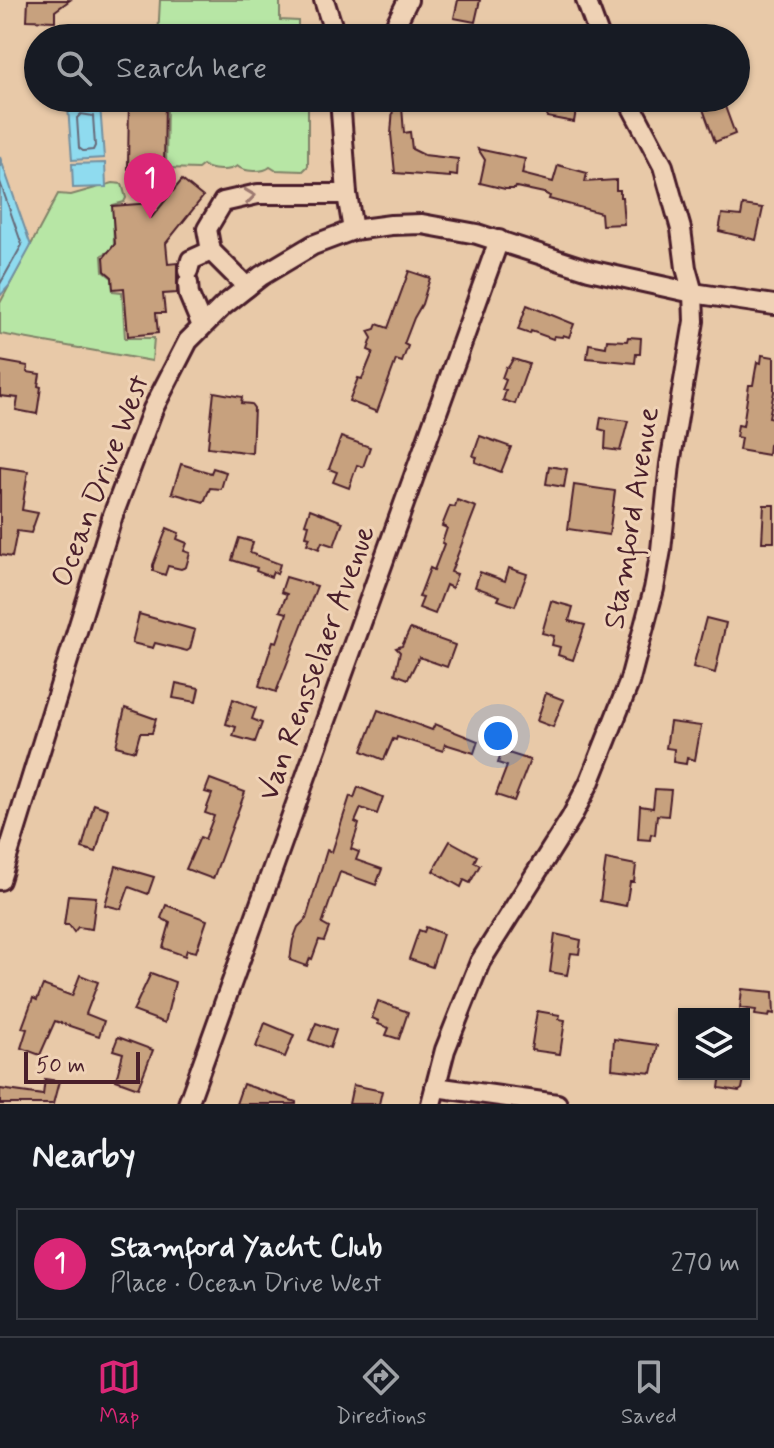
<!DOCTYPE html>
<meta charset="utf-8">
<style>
:root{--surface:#171b24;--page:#242831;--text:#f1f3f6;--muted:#9ea1a6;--line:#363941;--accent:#db2777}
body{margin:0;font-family:Mynerve,sans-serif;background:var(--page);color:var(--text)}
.controls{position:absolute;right:24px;bottom:24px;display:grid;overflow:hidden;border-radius:0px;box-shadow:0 2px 6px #0004}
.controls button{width:72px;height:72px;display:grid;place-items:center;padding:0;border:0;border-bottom:2px solid var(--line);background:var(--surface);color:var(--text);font:40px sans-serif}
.scale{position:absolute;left:24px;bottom:20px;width:116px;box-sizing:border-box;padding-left:8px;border:4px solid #4a1f2b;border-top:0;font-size:22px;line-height:28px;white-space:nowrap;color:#4a1f2b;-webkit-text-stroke:6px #efd2b5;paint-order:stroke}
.you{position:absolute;left:498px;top:736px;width:28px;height:28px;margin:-20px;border:6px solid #fff;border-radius:50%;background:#1a73e8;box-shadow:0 0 0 12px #1a73e833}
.badge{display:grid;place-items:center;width:52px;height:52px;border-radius:50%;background:var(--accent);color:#fff;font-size:26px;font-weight:700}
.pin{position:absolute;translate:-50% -66px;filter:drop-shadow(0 2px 4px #0008)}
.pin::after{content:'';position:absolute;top:42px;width:28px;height:24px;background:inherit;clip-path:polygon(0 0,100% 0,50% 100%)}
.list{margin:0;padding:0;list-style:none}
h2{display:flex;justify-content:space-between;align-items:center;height:104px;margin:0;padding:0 32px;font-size:34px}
h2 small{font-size:26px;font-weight:400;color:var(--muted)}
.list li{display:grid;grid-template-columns:52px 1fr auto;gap:24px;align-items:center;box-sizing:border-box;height:112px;margin:0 16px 16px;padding:0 16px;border:2px solid var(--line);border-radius:0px}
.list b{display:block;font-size:30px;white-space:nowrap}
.list p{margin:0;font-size:26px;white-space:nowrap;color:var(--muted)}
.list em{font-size:26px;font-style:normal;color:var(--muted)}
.icon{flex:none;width:44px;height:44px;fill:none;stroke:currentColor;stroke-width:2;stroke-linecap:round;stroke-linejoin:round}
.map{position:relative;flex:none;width:774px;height:1104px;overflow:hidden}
.search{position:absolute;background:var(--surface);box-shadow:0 2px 6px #0004;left:24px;right:24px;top:24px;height:88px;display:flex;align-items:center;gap:20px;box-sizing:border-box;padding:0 28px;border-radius:44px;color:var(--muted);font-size:30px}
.sheet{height:232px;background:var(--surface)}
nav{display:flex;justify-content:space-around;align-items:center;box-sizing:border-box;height:112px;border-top:2px solid var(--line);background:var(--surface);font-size:22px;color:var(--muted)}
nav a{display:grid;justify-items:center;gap:4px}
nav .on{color:var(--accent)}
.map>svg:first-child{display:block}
.green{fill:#b7e6a5;stroke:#808268;stroke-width:2}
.water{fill:#8fdbef;stroke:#7390a1;stroke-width:2}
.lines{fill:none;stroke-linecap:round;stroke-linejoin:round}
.shore{stroke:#666a79;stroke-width:2}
.building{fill:#c7a17e;stroke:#4a1f2b;stroke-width:2}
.minor-casing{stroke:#4a1f2b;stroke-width:24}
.minor{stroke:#efd2b5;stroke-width:18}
.oneway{stroke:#9c7870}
.labels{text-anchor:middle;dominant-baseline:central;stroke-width:6;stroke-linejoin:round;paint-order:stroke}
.street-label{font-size:30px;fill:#4a1f2b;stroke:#efd2b5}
</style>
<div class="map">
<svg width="774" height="1104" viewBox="0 0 774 1104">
<rect width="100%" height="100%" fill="#e8c9a8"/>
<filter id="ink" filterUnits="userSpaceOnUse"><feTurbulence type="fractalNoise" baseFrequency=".0125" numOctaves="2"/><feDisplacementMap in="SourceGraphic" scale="16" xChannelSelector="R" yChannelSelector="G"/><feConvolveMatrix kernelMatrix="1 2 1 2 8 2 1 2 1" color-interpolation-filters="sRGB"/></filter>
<g filter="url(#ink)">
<!-- green -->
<g class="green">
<polygon points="160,0 280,0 280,20 298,21 298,38 158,38"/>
<path d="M167,98h141v68l-5,5 -28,-1 -5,-3c-7,6 -26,5 -33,-1 -7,6 -27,5 -34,-1l-5,4 -32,-1z"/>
<polygon points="113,183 122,184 126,198 124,202 113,205 114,249 102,255 103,271 112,278 113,291 122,292 125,338 154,338 152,361 0,334 0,303 58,194 71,195"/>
</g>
<!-- water -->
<g class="water">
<polygon points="100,105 104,158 72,160 68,107"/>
<polygon points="0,157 31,246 9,286 0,296"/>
<polygon points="105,163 106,187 73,188 72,164"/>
</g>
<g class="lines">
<!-- shore -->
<g class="shore">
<polygon points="81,114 93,116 95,146 93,150 83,151 79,148 77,118"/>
<polyline points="0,182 22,245 0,284"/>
</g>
</g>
<!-- building -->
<g class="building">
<polygon points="28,0 70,0 55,11 55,21 27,20"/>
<polygon points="458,0 480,0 475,22 454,18"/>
<polygon points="129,98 165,98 164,169 128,169"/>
<polygon points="553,98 578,98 574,122 547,117 549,104 552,104"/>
<polygon points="723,101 735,134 715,142 703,109"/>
<polygon points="393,107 402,107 404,133 410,132 412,149 424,155 458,159 457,176 450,175 450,177 395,173 391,134"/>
<polygon points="478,149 525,159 522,174 553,182 558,165 587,173 585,182 616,180 616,190 620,190 620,197 622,197 624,224 602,225 601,213 549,199 550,196 544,193 516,187 515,189 505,189 480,183 485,160"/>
<polygon points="182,180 203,197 166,243 168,264 177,263 177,293 163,294 165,313 156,313 158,333 128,336 124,288 113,289 112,277 105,271 104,257 115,244 112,206 152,203 152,217"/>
<polygon points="743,205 763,208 756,240 719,231 722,214 741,216"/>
<polygon points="409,271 430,278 422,304 414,318 404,344 408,346 402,362 396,360 377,412 349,401 358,378 362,379 373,352 368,350 372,338 368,331 375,329 377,324 388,328"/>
<polygon points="527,305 574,324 569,337 563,335 562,337 554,336 553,339 531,331 530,334 518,330"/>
<polygon points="628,337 641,338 640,354 636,354 635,363 587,358 589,344 606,347 607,340 627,341"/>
<polygon points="762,355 774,357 774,392 769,417 774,418 774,441 769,445 768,455 739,450 741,438 736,437 738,425 743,426 749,385 753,385 757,362 761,363"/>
<polygon points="513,359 529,364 515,404 503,400 506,391 502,390 506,380 502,378 506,367 508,368"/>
<polygon points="0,361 28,366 27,372 40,374 38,386 41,387 37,414 16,410 18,398 0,396"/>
<polygon points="214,392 242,397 241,403 251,404 254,408 252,453 208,447"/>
<polygon points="601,417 628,421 620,451 605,449 606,431 599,429"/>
<polygon points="480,436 511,447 501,472 475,462 477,457 473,456"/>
<polygon points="341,437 370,447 363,467 357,465 349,488 333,482 337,472 329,469"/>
<polygon points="181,464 211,473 213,468 226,472 221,489 210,488 204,502 172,493"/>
<polygon points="549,466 567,469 564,487 546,484"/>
<polygon points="0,467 28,471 22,510 38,513 31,533 17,531 12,557 0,555"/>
<polygon points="574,485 615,491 609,535 568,529"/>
<polygon points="457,500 476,507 451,572 457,574 452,588 446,585 435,614 419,608 423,598 419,597 430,568 434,570 444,544 442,543 447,528 442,526 450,506 455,507"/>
<polygon points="764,505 774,505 774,542 762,542"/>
<polygon points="310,509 343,522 334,546 322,542 319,549 307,544 310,537 306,536 309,525 305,524"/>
<polygon points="167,528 179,533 177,539 187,543 184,551 190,553 186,567 181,569 168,566 165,575 153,571 153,565"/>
<polygon points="239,538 253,542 250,553 280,564 277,574 273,572 271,577 256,571 257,568 232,560"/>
<polygon points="509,568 527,574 515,606 498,600 500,596 475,587 480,572 505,581"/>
<polygon points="286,577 317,586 276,692 259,686 273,641 277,642 287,613 280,611 287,594 281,592"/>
<polygon points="551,601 573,607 569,621 585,625 573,660 558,655 560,647 552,645 554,636 542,633"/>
<polygon points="139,614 195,630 190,649 187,651 155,643 153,648 132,643"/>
<polygon points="706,618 726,623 715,673 693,667"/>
<polygon points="410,629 455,645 447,667 419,657 408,679 395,674 400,652 396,648 402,646"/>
<polygon points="176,683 199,688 196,702 173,698"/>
<polygon points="546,693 564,700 553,727 537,721"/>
<polygon points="233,699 256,708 252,719 262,723 255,742 233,736 236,727 226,724"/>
<polygon points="125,708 156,719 152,733 140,733 135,751 116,746"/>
<polygon points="378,710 432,730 435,724 478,741 474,753 445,744 443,751 397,737 396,740 393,739 384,760 362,751"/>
<polygon points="670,722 701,726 695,760 687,758 686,764 673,762 674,749 666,748"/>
<polygon points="502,751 530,760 514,801 496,795 507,766 498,763"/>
<polygon points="210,779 245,792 213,879 186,869 200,837 205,839 214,816 205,813 212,794 205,792"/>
<polygon points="358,787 383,797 377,814 361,808 355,822 359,824 351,849 359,852 356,860 382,869 376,885 340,872 322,924 329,928 324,941 319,940 312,959 310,958 307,966 304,965 290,960 293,940 298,927 306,919 327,850 332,852 350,796 354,798"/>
<polygon points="655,789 671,790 668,816 657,815 655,835 651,834 650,840 638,839 640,806 653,808"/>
<polygon points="94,804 108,809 96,852 82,848"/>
<polygon points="450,841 477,856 474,862 480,865 470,883 464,880 461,887 433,871"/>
<polygon points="606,859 636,865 634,882 630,882 626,906 600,901"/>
<polygon points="116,866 154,877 148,894 129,887 121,909 105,905"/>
<polygon points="68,895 96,897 92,929 78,927 74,932 69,925 64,925"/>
<polygon points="166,905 207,920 196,952 187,950 185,956 163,948 170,923 161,918"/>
<polygon points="426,927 443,934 432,967 409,959 419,930 424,932"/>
<polygon points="555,934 581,940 579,954 571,953 567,975 550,972"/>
<polygon points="151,973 175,982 165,1023 133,1011"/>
<polygon points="80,975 98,982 86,1014 104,1021 99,1036 55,1021 40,1055 21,1048 27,1029 22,1028 33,998 37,1000 43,985 72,996"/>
<polygon points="742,989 773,992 774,1014 770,1013 769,1017 755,1015 756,1010 740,1008"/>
<polygon points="378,1001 408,1012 399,1039 386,1035 389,1028 378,1024 379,1021 372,1018"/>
<polygon points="537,1011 560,1015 559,1019 565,1020 560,1054 531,1050"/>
<polygon points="265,1023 294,1035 285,1057 256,1047"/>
<polygon points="316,1023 336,1030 330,1048 309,1040"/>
<polygon points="118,1037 153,1050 138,1088 116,1080 123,1053 113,1050"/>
<polygon points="614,1039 658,1045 652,1073 612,1069"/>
<polygon points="721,1074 745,1074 742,1089 739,1091 719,1088"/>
<polygon points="45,1079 59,1081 53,1104 0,1104 0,1089 43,1095"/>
<polygon points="243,1084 296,1102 296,1104 236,1104"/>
<polygon points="353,1085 382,1091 379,1104 349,1104"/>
</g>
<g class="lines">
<!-- minor casing -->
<g class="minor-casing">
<g id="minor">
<polyline points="324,0 336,38"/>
<polyline points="586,0 600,38"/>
<polyline points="389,38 408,0"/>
<polyline points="340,98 347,194 353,230"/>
<polyline points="188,271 191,260 211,251"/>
<polyline points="188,283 189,295 202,326"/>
<polyline points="247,287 211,251 207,229 223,202 258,194 347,194"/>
<polyline points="0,880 113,515 153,409 188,341 223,306 261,276 313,245 353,230 391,225 422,224 477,234 589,270 693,293 774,305"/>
<polyline points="435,1087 557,1104"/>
<polyline points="188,1104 499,240"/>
<polyline points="431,1104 445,1050 480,962 571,818 590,781 629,683 654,589 661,550 670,464 694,321 693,293 686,268 681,229 663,166 627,98"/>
</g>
</g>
<!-- minor -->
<use href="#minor" class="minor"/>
</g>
<!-- one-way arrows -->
<defs><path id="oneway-chevron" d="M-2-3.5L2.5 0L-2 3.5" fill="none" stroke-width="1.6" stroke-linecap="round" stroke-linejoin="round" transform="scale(2)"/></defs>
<use class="oneway" href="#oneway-chevron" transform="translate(250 196) rotate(-7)"/>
</g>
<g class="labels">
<!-- street labels -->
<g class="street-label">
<text transform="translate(101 481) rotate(-69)">Ocean Drive West</text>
<text transform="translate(632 518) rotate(-81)">Stamford Avenue</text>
<text transform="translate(317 663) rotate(-70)">Van Rensselaer Avenue</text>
</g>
</g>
</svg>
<div class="controls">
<button><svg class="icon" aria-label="layers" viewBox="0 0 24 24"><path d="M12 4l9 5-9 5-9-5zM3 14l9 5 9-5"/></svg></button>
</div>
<div class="scale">50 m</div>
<div class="you"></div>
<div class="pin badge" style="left:150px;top:219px">1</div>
<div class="search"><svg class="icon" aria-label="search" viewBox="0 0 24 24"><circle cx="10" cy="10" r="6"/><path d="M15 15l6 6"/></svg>Search here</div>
</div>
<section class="sheet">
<h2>Nearby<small></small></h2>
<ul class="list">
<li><span class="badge">1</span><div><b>Stamford Yacht Club</b><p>Place · Ocean Drive West</p></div><em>270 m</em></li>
</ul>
</section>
<nav>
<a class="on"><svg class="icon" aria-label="map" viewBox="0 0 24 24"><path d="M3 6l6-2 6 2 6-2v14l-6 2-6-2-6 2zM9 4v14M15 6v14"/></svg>Map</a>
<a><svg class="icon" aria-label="directions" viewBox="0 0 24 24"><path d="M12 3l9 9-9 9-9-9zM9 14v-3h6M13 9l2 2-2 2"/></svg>Directions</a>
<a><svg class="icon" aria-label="saved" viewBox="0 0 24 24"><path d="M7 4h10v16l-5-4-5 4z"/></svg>Saved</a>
</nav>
